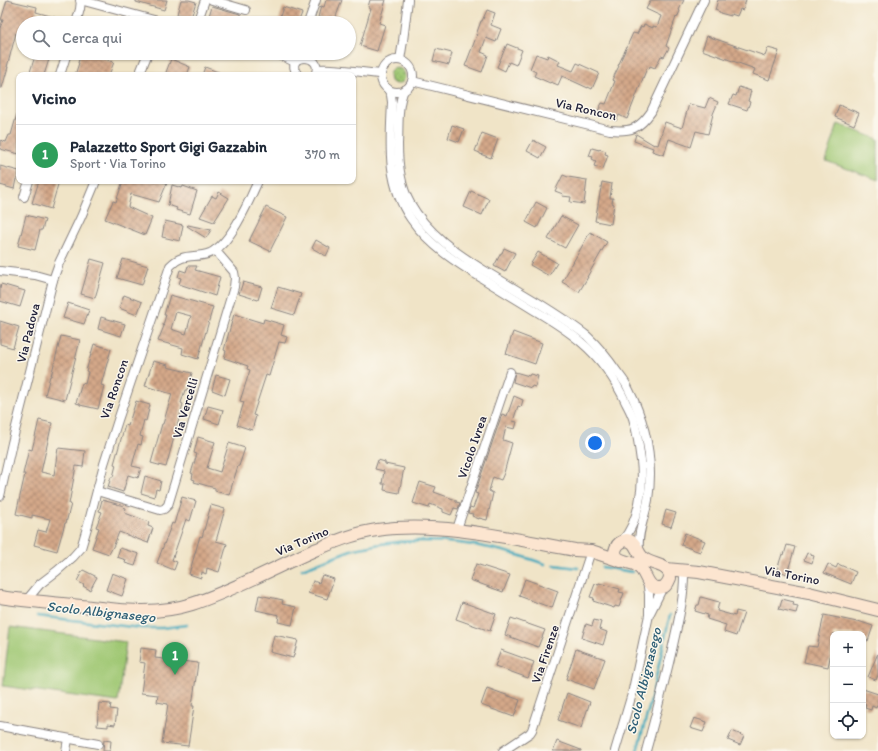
<!DOCTYPE html>
<html lang="it">
<meta charset="utf-8">
<style>
:root{--surface:#fff;--page:#f2f2f3;--text:#1f2937;--muted:#747a83;--line:#e0e1e3;--accent:#c8321e}
body{margin:0;font-family:Itim,sans-serif;background:var(--page);color:var(--text)}
.controls{position:absolute;right:12px;bottom:12px;display:grid;overflow:hidden;border-radius:8px;box-shadow:0 1px 3px #0004}
.controls button{width:36px;height:36px;display:grid;place-items:center;padding:0;border:0;border-bottom:1px solid var(--line);background:var(--surface);color:var(--text);font:20px sans-serif}
.you{position:absolute;left:595px;top:443px;width:14px;height:14px;margin:-10px;border:3px solid #fff;border-radius:50%;background:#1a73e8;box-shadow:0 0 0 6px #1a73e833}
.badge{display:grid;place-items:center;width:26px;height:26px;border-radius:50%;background:var(--accent);color:#fff;font-size:13px;font-weight:700}
.pin{position:absolute;translate:-50% -33px;filter:drop-shadow(0 1px 2px #0008)}
.pin::after{content:'';position:absolute;top:21px;width:14px;height:12px;background:inherit;clip-path:polygon(0 0,100% 0,50% 100%)}
.list{margin:0;padding:0;list-style:none}
h2{display:flex;justify-content:space-between;align-items:center;height:52px;margin:0;padding:0 16px;font-size:17px}
h2 small{font-size:13px;font-weight:400;color:var(--muted)}
.list li{display:grid;grid-template-columns:26px 1fr auto;gap:12px;align-items:center;box-sizing:border-box;height:60px;padding:0 16px;border-top:1px solid var(--line)}
.list b{display:block;font-size:15px;white-space:nowrap}
.list p{margin:0;font-size:13px;white-space:nowrap;color:var(--muted)}
.list em{font-size:13px;font-style:normal;color:var(--muted)}
.icon{flex:none;width:22px;height:22px;fill:none;stroke:currentColor;stroke-width:2;stroke-linecap:round;stroke-linejoin:round}
.map{position:relative;flex:none;width:878px;height:751px;overflow:hidden}
.search{position:absolute;background:var(--surface);box-shadow:0 1px 3px #0004;left:16px;top:16px;width:340px;height:44px;display:flex;align-items:center;gap:10px;box-sizing:border-box;padding:0 14px;border-radius:22px;color:var(--muted);font-size:15px}
.panel{position:absolute;background:var(--surface);box-shadow:0 1px 3px #0004;left:16px;top:72px;width:340px;height:112px;border-radius:8px}
.map>svg:first-child{display:block}
.green{fill:url(#green-dots);stroke:#607456}
.pitch{fill:#9fc772;stroke:#607456}
.lines{fill:none;stroke-linecap:round;stroke-linejoin:round}
.stream{stroke:#3da9bd;stroke-width:2.5}
.building{fill:url(#building-cross-hatch);fill-rule:evenodd}
.street-casing{stroke:#898381;stroke-width:10}
.secondary-casing{stroke:#898381;stroke-width:14}
.street{stroke:#fff;stroke-width:8}
.secondary{stroke:#fce5d0;stroke-width:12}
.labels{text-anchor:middle;dominant-baseline:central;stroke-width:3;stroke-linejoin:round;paint-order:stroke}
.street-label{font-size:13px;fill:#22223b;stroke:#fbf7ec}
.water-label{font-size:14px;font-style:italic;fill:#2e5f76;stroke:#fbf7ec}
</style>
<div class="map">
<svg width="878" height="751" viewBox="0 0 878 751">
<defs>
<pattern id="green-dots" width="8" height="8" patternUnits="userSpaceOnUse"><rect width="8" height="8" fill="#9fc772"/><path d="M2 2h.1M6 6h.1" fill="none" stroke="#81a15f" stroke-width="1.8" stroke-linecap="round"/></pattern>
<pattern id="building-cross-hatch" width="8" height="8" patternUnits="userSpaceOnUse"><rect width="8" height="8" fill="#d4a889"/><path d="M0 0l8 8M0 8l8-8" fill="none" stroke="#ac8871"/></pattern>
</defs>
<rect width="100%" height="100%" fill="#fbf7ec"/>
<filter id="ink" filterUnits="userSpaceOnUse"><feTurbulence type="fractalNoise" baseFrequency=".025" numOctaves="2"/><feDisplacementMap in="SourceGraphic" scale="8" xChannelSelector="R" yChannelSelector="G"/><feConvolveMatrix kernelMatrix="1 2 1 2 8 2 1 2 1" color-interpolation-filters="sRGB"/></filter>
<filter id="wash" filterUnits="userSpaceOnUse"><feTurbulence type="fractalNoise" baseFrequency=".012" numOctaves="4" result="noise"/><feDisplacementMap in="SourceGraphic" scale="16" xChannelSelector="R" yChannelSelector="G"/><feGaussianBlur stdDeviation="0.9" result="paint"/><feColorMatrix in="noise" values="0 0 0 0 0 0 0 0 0 0 0 0 0 0 0 0 0 1.4 0 .05"/><feComposite in="paint" operator="in"/></filter>
<g filter="url(#wash)">
<rect width="100%" height="100%" fill="#f0e4c7"/>
<!-- green -->
<circle class="green" cx="397" cy="76" r="8"/>
<!-- pitch -->
<g class="pitch">
<polygon points="838,124 878,139 878,180 826,161"/>
<polygon points="10,627 126,642 118,702 3,686"/>
</g>
<g class="lines">
<!-- stream -->
<g class="stream">
<polyline points="554,565 578,568"/>
<polyline points="602,567 632,572"/>
<path d="M302,569c17,-6 32,-13 49,-19 7,-2 16,-3 24,-5 56,-10 116,-1 170,19"/>
<polyline points="37,616 141,628 162,628 187,625"/>
<polyline points="637,751 650,704 670,615"/>
</g>
</g>
<g id="blocks">
<!-- building -->
<g class="building">
<polygon points="7,0 37,7 36,12 68,21 68,23 34,23 23,21 23,36 16,33 7,67 8,67 2,88 0,88 0,28 3,20 1,20"/>
<polygon points="136,0 167,0 164,10 136,2"/>
<polygon points="181,0 189,0 196,2 191,18 177,14"/>
<polygon points="326,0 342,0 334,22 318,17 321,6 324,7"/>
<polygon points="370,0 386,0 379,23 385,25 377,51 360,46 371,8 368,7"/>
<polygon points="651,0 684,0 679,10 680,11 677,18 676,17 666,46 669,48 664,57 661,56 655,68 650,66 649,69 647,68 627,119 619,115 616,121 608,117 608,118 597,113 602,103 606,104 615,81 612,80 619,66 618,66 633,33 637,34 641,26 643,27 644,24 653,28 653,26 657,27 661,16 646,9"/>
<polygon points="718,0 746,0 743,10 740,9 737,16 731,14 731,16 720,13 720,12 715,10"/>
<polygon points="212,6 240,14 240,16 257,21 256,23 225,23 212,19 212,17 209,16"/>
<polygon points="283,7 302,13 298,23 278,23"/>
<polygon points="487,10 495,13 491,25 501,29 496,42 486,38 481,52 488,55 482,72 465,66 477,35 476,35 481,21 482,21"/>
<polygon points="707,36 765,56 768,48 779,51 769,80 753,74 755,69 702,50"/>
<polygon points="507,44 522,50 516,65 509,62 505,71 497,67"/>
<polygon points="436,49 452,53 449,65 433,61"/>
<polygon points="36,53 51,53 44,75 29,75"/>
<polygon points="81,53 86,53 114,62 109,75 75,75 79,63 78,63"/>
<polygon points="536,54 547,58 548,55 560,61 558,65 573,71 577,63 599,73 592,89 588,87 588,88 562,76 558,85 551,82 550,83 534,76 536,72 530,69"/>
<polygon points="171,59 190,67 187,75 165,75"/>
<polygon points="205,67 223,74 223,75 202,75"/>
<polygon points="739,87 751,91 748,101 750,102 747,110 729,104 733,95 736,96"/>
<polygon points="709,98 718,102 713,114 708,134 696,131 691,147 669,139 664,155 652,151 653,148 634,141 636,134 654,145 654,144 658,145 665,122 682,128 689,104 705,108"/>
<polygon points="839,105 859,113 854,125 835,117"/>
<polygon points="17,114 19,114 19,154 0,149 0,140 6,142 9,135 11,135"/>
<polygon points="452,125 464,129 459,142 448,138"/>
<polygon points="482,133 498,139 491,158 480,154 480,153 475,151"/>
<polygon points="533,140 546,147 540,158 527,151"/>
<polygon points="592,148 599,150 599,149 606,151 605,154 608,155 603,169 594,166 596,161 592,159 593,157 589,156"/>
<polygon points="0,166 19,171 18,179 16,179 14,189 0,185"/>
<polygon points="563,175 568,177 587,180 584,204 570,202 571,197 562,196 563,194 555,191"/>
<polygon points="39,181 59,181 51,209 32,203"/>
<polygon points="123,181 159,181 167,183 159,202 131,194 128,207 152,218 145,235 105,219 113,201 116,202"/>
<polygon points="602,182 612,184 610,198 613,198 612,203 614,204 611,224 595,221"/>
<polygon points="172,185 182,188 183,186 197,191 190,214 176,210 177,208 168,205"/>
<polygon points="471,191 489,199 482,215 464,207"/>
<polygon points="219,192 229,198 214,222 200,217 212,196 216,198"/>
<polygon points="536,202 547,208 537,228 526,222"/>
<polygon points="266,207 287,217 270,251 249,241"/>
<polygon points="26,215 45,220 42,230 40,230 35,250 18,246"/>
<polygon points="561,216 578,225 565,248 548,239"/>
<polygon points="165,221 183,225 180,241 162,237"/>
<polygon points="188,225 211,230 206,238 187,226"/>
<polygon points="590,232 607,242 587,277 588,277 579,292 562,282"/>
<polygon points="316,240 330,248 326,256 312,248"/>
<polygon points="504,248 515,253 505,272 494,266 501,253 502,253"/>
<polygon points="538,252 557,263 549,276 530,265"/>
<polygon points="91,259 105,263 95,298 81,294"/>
<polygon points="123,259 148,266 142,285 117,278"/>
<polygon points="188,266 197,266 195,270 220,277 215,296 179,284 181,278 178,277 180,270 186,272"/>
<polygon points="243,282 262,287 258,300 239,294"/>
<polygon points="1,284 25,291 20,307 0,301 0,289"/>
<polygon points="278,287 301,294 294,315 271,308"/>
<polygon points="124,295 142,302 137,315 119,308"/>
<path d="M170,295l43,12 -15,52 -16,-5 1,-6 -25,-7 6,-15 -1,-1 3,-10h-2zM176,312l15,4 -5,18 -15,-5z"/>
<polygon points="68,303 89,310 84,324 63,318"/>
<polygon points="234,314 263,323 264,319 284,325 281,335 287,337 285,343 279,342 269,376 266,375 253,415 256,416 252,430 237,425 244,402 240,401 250,370 247,369 248,366 224,358 226,351 224,350"/>
<polygon points="101,317 125,324 121,336 98,329"/>
<polygon points="0,321 19,327 13,348 0,344"/>
<polygon points="513,332 542,343 535,364 506,354"/>
<polygon points="61,336 80,340 65,400 45,395 50,376 51,376"/>
<polygon points="94,344 111,349 101,385 104,386 98,409 80,405 80,404 76,403 82,383 85,384 88,372 86,371"/>
<polygon points="153,361 168,365 167,367 192,373 187,390 185,390 181,403 183,404 166,467 151,463 162,424 163,424 172,394 145,386"/>
<polygon points="515,372 529,376 530,374 538,376 535,387 532,386 531,388 513,382"/>
<polygon points="216,375 230,379 225,395 212,390"/>
<polygon points="514,396 523,400 521,407 518,406 513,421 517,422 515,429 506,427 503,440 512,443 504,473 501,480 493,477 489,491 493,493 487,520 479,518 479,519 472,516 473,514 468,513 470,507 473,508 478,494 475,493 502,414 507,416"/>
<polygon points="136,401 150,405 146,421 144,420 140,436 143,437 141,445 138,444 132,466 141,468 138,478 128,475 123,492 108,487 111,477 113,477 116,465 114,464 125,425 128,426"/>
<polygon points="208,406 223,410 219,424 204,419"/>
<polygon points="39,420 52,423 41,472 54,475 58,448 85,451 83,467 76,466 69,504 71,504 66,523 65,523 57,551 34,545 38,530 46,532 50,519 32,515 32,518 16,514 25,474 23,474 29,449 32,450"/>
<polygon points="198,437 215,442 207,468 220,472 229,443 245,448 239,466 238,466 229,495 215,491 215,488 194,482 195,480 192,479 193,474 191,473 197,454 194,453"/>
<polygon points="378,460 385,462 385,464 404,468 399,493 384,490 385,484 382,484 384,471 375,469"/>
<polygon points="145,476 161,481 159,490 156,489 154,497 141,493"/>
<polygon points="420,482 436,487 434,492 456,500 456,502 460,503 458,509 454,508 451,515 443,512 443,509 430,504 429,508 413,503"/>
<polygon points="182,497 196,501 190,521 186,519 172,560 177,562 174,570 157,563 172,523 174,524"/>
<polygon points="102,500 124,506 123,507 126,508 125,513 149,522 148,526 153,528 148,543 119,532 114,545 109,554 92,548 99,528 96,527 102,512 99,511"/>
<polygon points="211,505 225,509 216,541 227,544 219,572 207,568 206,574 202,572 201,578 189,574 200,536 202,537"/>
<polygon points="666,510 676,513 671,527 662,524"/>
<polygon points="685,533 705,541 700,552 681,545"/>
<polygon points="787,545 795,547 787,574 777,570 782,554 784,555"/>
<polygon points="120,548 139,554 135,566 125,563 126,560 117,557"/>
<polygon points="807,553 814,556 812,563 804,560"/>
<polygon points="476,564 510,575 503,592 470,580"/>
<polygon points="828,564 836,568 838,564 856,572 851,584 824,573"/>
<polygon points="83,570 97,577 90,590 83,586 84,585 77,581"/>
<polygon points="112,573 128,579 122,596 106,590"/>
<polygon points="322,575 334,579 327,599 308,593 313,581 319,583"/>
<polygon points="525,579 558,591 552,608 519,596"/>
<polygon points="599,583 620,589 619,592 624,593 619,607 615,606 614,608 593,601 594,598 590,597 595,584 599,585"/>
<polygon points="259,595 283,600 282,604 296,607 292,625 278,622 279,615 256,610"/>
<polygon points="701,597 719,602 717,611 735,616 736,611 744,613 736,636 724,632 726,625 707,619 708,615 695,611 697,605 699,605"/>
<polygon points="782,599 794,602 793,605 798,606 796,613 779,609"/>
<polygon points="462,602 496,614 490,631 456,619"/>
<polygon points="824,615 857,622 858,621 873,626 868,641 863,639 863,634 833,634 833,643 828,667 804,662 808,646 817,647"/>
<polygon points="511,618 545,630 538,647 505,635"/>
<polygon points="594,620 601,622 599,629 607,632 603,645 582,638 586,624 592,626"/>
<polygon points="274,635 298,640 293,658 270,652"/>
<polygon points="141,648 156,650 155,658 198,663 192,706 194,706 188,746 162,743 168,704 157,702 158,695 141,693 145,663 139,662"/>
<polygon points="576,649 605,659 594,689 566,679"/>
<polygon points="501,650 534,662 528,678 495,666"/>
<polygon points="878,653 878,675 876,680 868,677"/>
<polygon points="487,688 520,700 514,717 481,705"/>
<polygon points="863,689 878,694 878,702 876,708 872,706 871,710 865,708 866,704 863,703"/>
<polygon points="567,693 590,702 581,728 558,720"/>
<polygon points="99,703 111,704 110,709 117,710 115,725 108,724 108,727 97,726"/>
<polygon points="694,718 707,722 703,732 690,728"/>
<polygon points="732,731 744,736 740,745 728,740"/>
<polygon points="104,740 111,741 110,751 103,751"/>
<polygon points="557,741 581,750 581,751 553,751"/>
</g>
</g>
</g>
<g filter="url(#ink)">
<use href="#blocks" fill-opacity="0" stroke="#898381" stroke-width="1"/>
<g class="lines">
<!-- street casing -->
<g class="street-casing">
<g id="street">
<polyline points="80,0 165,23"/>
<polyline points="212,0 246,10"/>
<polyline points="76,23 80,9 81,0"/>
<polyline points="197,23 205,0"/>
<polyline points="308,23 316,0"/>
<polyline points="275,53 295,62"/>
<polyline points="400,60 403,41 408,0"/>
<circle cx="397" cy="76" r="16"/>
<path d="M317,69c22,-2 42,4 64,5"/>
<polyline points="60,75 67,53"/>
<polyline points="139,75 148,53"/>
<path d="M298,75c-17,-22 28,-23 17,0"/>
<path d="M412,81l198,49c21,2 29,-1 41,-18l53,-112"/>
<path d="M388,89l3,6 1,7c-2,42 -6,81 19,117 19,27 46,44 74,61 16,10 33,20 49,30 17,10 33,20 47,32 19,16 35,39 45,61 3,6 7,13 8,19 4,13 5,26 7,39 3,25 -2,61 -19,80"/>
<path d="M404,90c-7,16 -5,37 -6,54 0,20 2,41 12,59 17,30 46,50 75,68 18,11 37,22 55,33 16,10 32,20 47,32 12,11 22,24 31,37 4,5 8,10 10,15 18,35 26,73 20,112 -3,17 -11,33 -9,50"/>
<polyline points="24,197 29,181"/>
<polyline points="0,271 35,275 53,280"/>
<polyline points="97,491 160,510 164,509 168,505 234,287 235,278 234,272 215,250"/>
<polyline points="0,496 12,443 53,280 59,263 81,217 96,181"/>
<polyline points="457,530 459,523 510,372"/>
<path d="M29,601l1,-5 10,-12 17,-13 16,-14 8,-9 8,-27 15,-57 14,-44 52,-154c13,-14 25,-7 40,-13 21,-9 39,-52 48,-72"/>
<polyline points="650,613 663,587"/>
<polyline points="0,726 98,744"/>
<polyline points="66,751 68,739"/>
<polyline points="503,751 530,733 532,730 591,551"/>
<polyline points="615,751 632,694 649,615 649,594 647,581"/>
<path d="M646,751c9,-33 18,-67 26,-101 5,-24 12,-49 12,-75"/>
</g>
</g>
<!-- secondary casing -->
<g class="secondary-casing">
<g id="secondary">
<path d="M626,540c10,1 10,10 16,17 8,9 29,6 28,21 -1,3 -3,6 -5,8 -2,2 -5,2 -9,2 -9,-2 -9,-12 -15,-19 -2,-2 -5,-4 -7,-5 -8,-3 -23,-4 -18,-16 2,-5 5,-6 10,-8z"/>
<polyline points="666,569 699,572 809,593 878,610"/>
<path d="M0,597c27,4 54,6 81,9 39,4 73,10 111,-2 43,-14 83,-37 125,-55 20,-8 39,-16 60,-19 64,-9 136,9 198,20l16,1 30,10"/>
</g>
</g>
<!-- street -->
<use href="#street" class="street"/>
<!-- secondary -->
<use href="#secondary" class="secondary"/>
</g>
</g>
<g class="labels">
<!-- street labels -->
<g class="street-label">
<text transform="translate(586 109) rotate(13)">Via Roncon</text>
<text transform="translate(28 333) rotate(-76)">Via Padova</text>
<text transform="translate(114 389) rotate(-71)">Via Roncon</text>
<text transform="translate(185 408) rotate(-74)">Via Vercelli</text>
<text transform="translate(472 447) rotate(-71)">Vicolo Ivrea</text>
<text transform="translate(302 541) rotate(-23)">Via Torino</text>
<text transform="translate(792 575) rotate(11)">Via Torino</text>
<text transform="translate(545 654) rotate(-71)">Via Firenze</text>
</g>
<!-- water labels -->
<g class="water-label">
<text transform="translate(101 612) rotate(6)">Scolo Albignasego</text>
<text transform="translate(644 681) rotate(-76)">Scolo Albignasego</text>
</g>
</g>
</svg>
<div class="controls">
<button>+</button>
<button>−</button>
<button><svg class="icon" aria-label="locate" viewBox="0 0 24 24"><circle cx="12" cy="12" r="6"/><path d="M12 2v4M12 18v4M2 12h4M18 12h4"/></svg></button>
</div>
<div class="you"></div>
<div class="pin badge" style="left:175px;top:675px;background:#2e9e5b">1</div>
<div class="search"><svg class="icon" aria-label="search" viewBox="0 0 24 24"><circle cx="10" cy="10" r="6"/><path d="M15 15l6 6"/></svg>Cerca qui</div>
<section class="panel">
<h2>Vicino<small></small></h2>
<ul class="list">
<li><span class="badge" style="background:#2e9e5b">1</span><div><b>Palazzetto Sport Gigi Gazzabin</b><p>Sport · Via Torino</p></div><em>370 m</em></li>
</ul>
</section>
</div>
